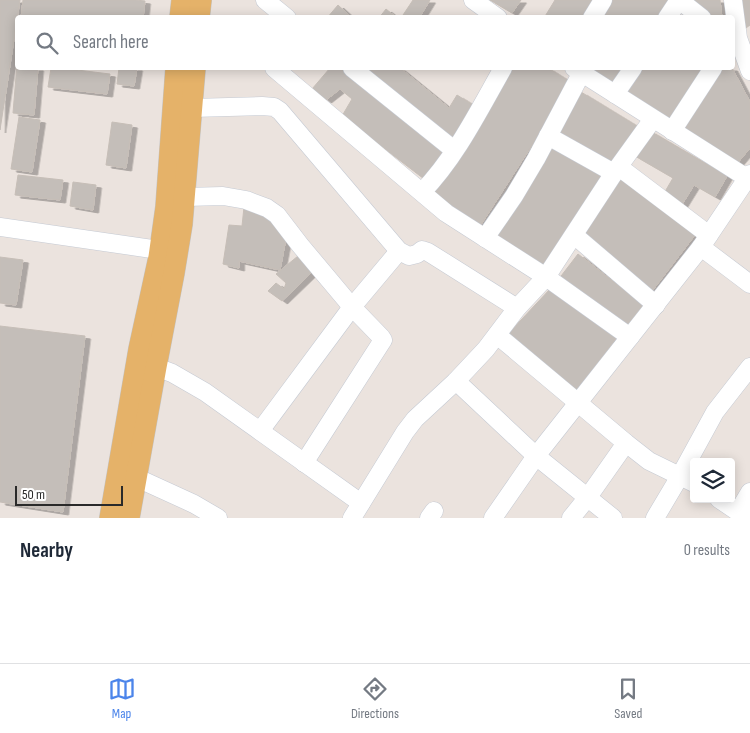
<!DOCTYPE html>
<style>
:root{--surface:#fff;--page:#f6f6f7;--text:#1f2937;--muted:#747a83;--line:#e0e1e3;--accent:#4c85ea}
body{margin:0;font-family:"Sofia Sans Condensed",sans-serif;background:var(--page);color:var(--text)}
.controls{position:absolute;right:15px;bottom:15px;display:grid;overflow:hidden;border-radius:5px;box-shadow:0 2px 12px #0003}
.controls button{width:45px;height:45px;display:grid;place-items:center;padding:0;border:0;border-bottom:1px solid var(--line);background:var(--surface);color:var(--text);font:25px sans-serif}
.scale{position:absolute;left:15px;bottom:12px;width:108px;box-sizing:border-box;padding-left:5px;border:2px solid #2a2a2a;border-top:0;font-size:14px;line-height:18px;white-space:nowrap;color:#2a2a2a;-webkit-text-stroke:4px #fff;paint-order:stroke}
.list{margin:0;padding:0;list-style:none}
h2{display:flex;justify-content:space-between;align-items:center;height:65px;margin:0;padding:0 20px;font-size:21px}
h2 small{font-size:16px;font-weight:400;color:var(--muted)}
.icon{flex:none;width:28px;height:28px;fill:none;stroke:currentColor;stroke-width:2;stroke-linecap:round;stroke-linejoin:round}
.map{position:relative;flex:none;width:750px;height:518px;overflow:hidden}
.search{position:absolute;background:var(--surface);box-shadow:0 2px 12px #0003;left:15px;right:15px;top:15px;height:55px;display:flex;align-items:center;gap:12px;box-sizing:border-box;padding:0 18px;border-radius:5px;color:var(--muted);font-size:19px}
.sheet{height:145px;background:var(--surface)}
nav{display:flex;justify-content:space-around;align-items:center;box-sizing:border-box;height:70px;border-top:1px solid var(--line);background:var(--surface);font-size:14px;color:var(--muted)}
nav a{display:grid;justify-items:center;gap:2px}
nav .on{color:var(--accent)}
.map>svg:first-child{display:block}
.building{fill:#c4beb9;stroke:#c6beb7;filter:url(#shadow)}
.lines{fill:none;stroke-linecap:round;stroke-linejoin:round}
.minor-casing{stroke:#c5cad3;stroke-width:19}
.major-casing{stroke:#c3c3c3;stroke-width:22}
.minor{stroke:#fff;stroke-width:18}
.major{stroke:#e5b269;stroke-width:21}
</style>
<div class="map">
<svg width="750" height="518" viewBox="0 0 750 518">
<defs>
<filter id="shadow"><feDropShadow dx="5.5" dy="3" stdDeviation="0" flood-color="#0004"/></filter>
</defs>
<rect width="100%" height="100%" fill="#ebe3de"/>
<!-- building -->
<g class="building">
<polygon points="0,0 20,0 0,130"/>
<polygon points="23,0 136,0 145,1 143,18 21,18"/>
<polygon points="413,0 430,0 419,18 401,18"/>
<polygon points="490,0 521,0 512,13"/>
<polygon points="555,0 595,0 585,18 544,18"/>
<polygon points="605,0 677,0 664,18 594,18"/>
<polygon points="685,0 720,0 722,18 711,18"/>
<polygon points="742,0 750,0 750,25 746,28"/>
<polygon points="338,5 352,18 327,18"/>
<polygon points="386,9 397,18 379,18"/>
<polygon points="17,64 18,68 38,68 34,115 13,113"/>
<polygon points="51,68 61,68 110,74 107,94 48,87"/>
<polygon points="119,68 137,68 134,86 117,84"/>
<polygon points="330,68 344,68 450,152 428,182 342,116 352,99 340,89 326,100 312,89"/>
<polygon points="363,68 400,68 449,108 457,95 478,108 457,141"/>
<polygon points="508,68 548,68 572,83 480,226 428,193"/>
<polygon points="588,68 628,68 615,85"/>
<polygon points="641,68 709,68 672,122 626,91"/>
<polygon points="724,68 732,68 750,102 750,148 735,166 679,131"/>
<polygon points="581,92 640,128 614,171 555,134"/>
<polygon points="19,117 40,120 32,172 11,169"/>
<polygon points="112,122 132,125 126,168 106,165"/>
<polygon points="650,131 727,176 715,197 694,185 678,211 663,195 673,178 635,156"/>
<polygon points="550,144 604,178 545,271 491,237"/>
<polygon points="18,175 63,180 60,200 15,195"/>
<polygon points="620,178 695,235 652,291 577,235"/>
<polygon points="73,182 96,185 93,210 70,206"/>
<polygon points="244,207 281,221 287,233 280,270 239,261 239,268 223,264 229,225 242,226"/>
<polygon points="578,254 643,305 623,330 558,280"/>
<polygon points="298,256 313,271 282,301 268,291 276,283 284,289 286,283 276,274"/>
<polygon points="0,257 23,260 16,305 0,303"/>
<polygon points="551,288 616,338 574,394 507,335"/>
<polygon points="0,326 85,336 63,512 0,502"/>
</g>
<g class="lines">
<!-- minor casing -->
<g class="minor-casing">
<g id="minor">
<polyline points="265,0 287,18"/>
<polyline points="473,0 498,18"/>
<polyline points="679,0 702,18"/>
<polyline points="733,0 738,38 750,71"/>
<polyline points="592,18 603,0"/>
<polyline points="667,18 679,0"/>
<polyline points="274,68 446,213 546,277 630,337"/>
<polyline points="352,68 454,150"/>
<polyline points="574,68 747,178"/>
<polyline points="615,94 633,68"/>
<polyline points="192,108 262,106 274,107 280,111 399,251 409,256 417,254 422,250 428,252 517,308"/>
<polyline points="672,131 713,68"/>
<polyline points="548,136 614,173"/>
<polyline points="619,167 709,235"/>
<path d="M422,192c34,-35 57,-82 81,-124"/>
<polyline points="185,197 223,196 246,200 267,208 277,215 300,245 352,307 381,337 383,340 381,343 304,463"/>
<polyline points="0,227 159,250"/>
<polyline points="574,235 656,305"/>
<polyline points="485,238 514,196 536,159 582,72"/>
<polyline points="701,247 750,284"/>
<polyline points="497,335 626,443 649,461 694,483"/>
<polyline points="156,367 172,373 205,392 361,503"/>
<polyline points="456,381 536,456 613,518"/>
<polyline points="260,431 352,307 399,251"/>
<polyline points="135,477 194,504 218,518"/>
<polyline points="719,499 747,518"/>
<polyline points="738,512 750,492"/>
<polyline points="352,518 405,432 415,419 456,381 486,349 517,308 546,277 614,173 653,119"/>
<polyline points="429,518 434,511"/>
<polyline points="493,518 536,456 701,247 750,174"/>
<polyline points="571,518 588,497 626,443"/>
<polyline points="655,518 680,476 715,412 750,367"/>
</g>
</g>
<!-- major casing -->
<g class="major-casing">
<g id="major">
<polyline points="180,18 182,0"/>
<polyline points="199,18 201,0"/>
<polyline points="110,518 139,349 159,257 166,207 176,68"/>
<polyline points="129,518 156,367 174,273 182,224 195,68"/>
</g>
</g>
<!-- minor -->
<use href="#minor" class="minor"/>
<!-- major -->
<use href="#major" class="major"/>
</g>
</svg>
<div class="controls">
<button><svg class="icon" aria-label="layers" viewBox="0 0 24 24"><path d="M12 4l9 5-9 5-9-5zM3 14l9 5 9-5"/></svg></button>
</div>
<div class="scale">50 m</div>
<div class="search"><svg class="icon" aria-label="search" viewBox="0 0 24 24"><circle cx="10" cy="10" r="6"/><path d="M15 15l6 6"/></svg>Search here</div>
</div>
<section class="sheet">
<h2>Nearby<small>0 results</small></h2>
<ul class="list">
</ul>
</section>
<nav>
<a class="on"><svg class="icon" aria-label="map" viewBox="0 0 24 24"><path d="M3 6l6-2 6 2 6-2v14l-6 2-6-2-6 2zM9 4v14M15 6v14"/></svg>Map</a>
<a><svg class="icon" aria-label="directions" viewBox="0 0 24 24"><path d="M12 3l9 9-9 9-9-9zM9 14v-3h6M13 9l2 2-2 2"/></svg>Directions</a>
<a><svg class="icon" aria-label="saved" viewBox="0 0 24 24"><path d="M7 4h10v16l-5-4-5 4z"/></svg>Saved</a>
</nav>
